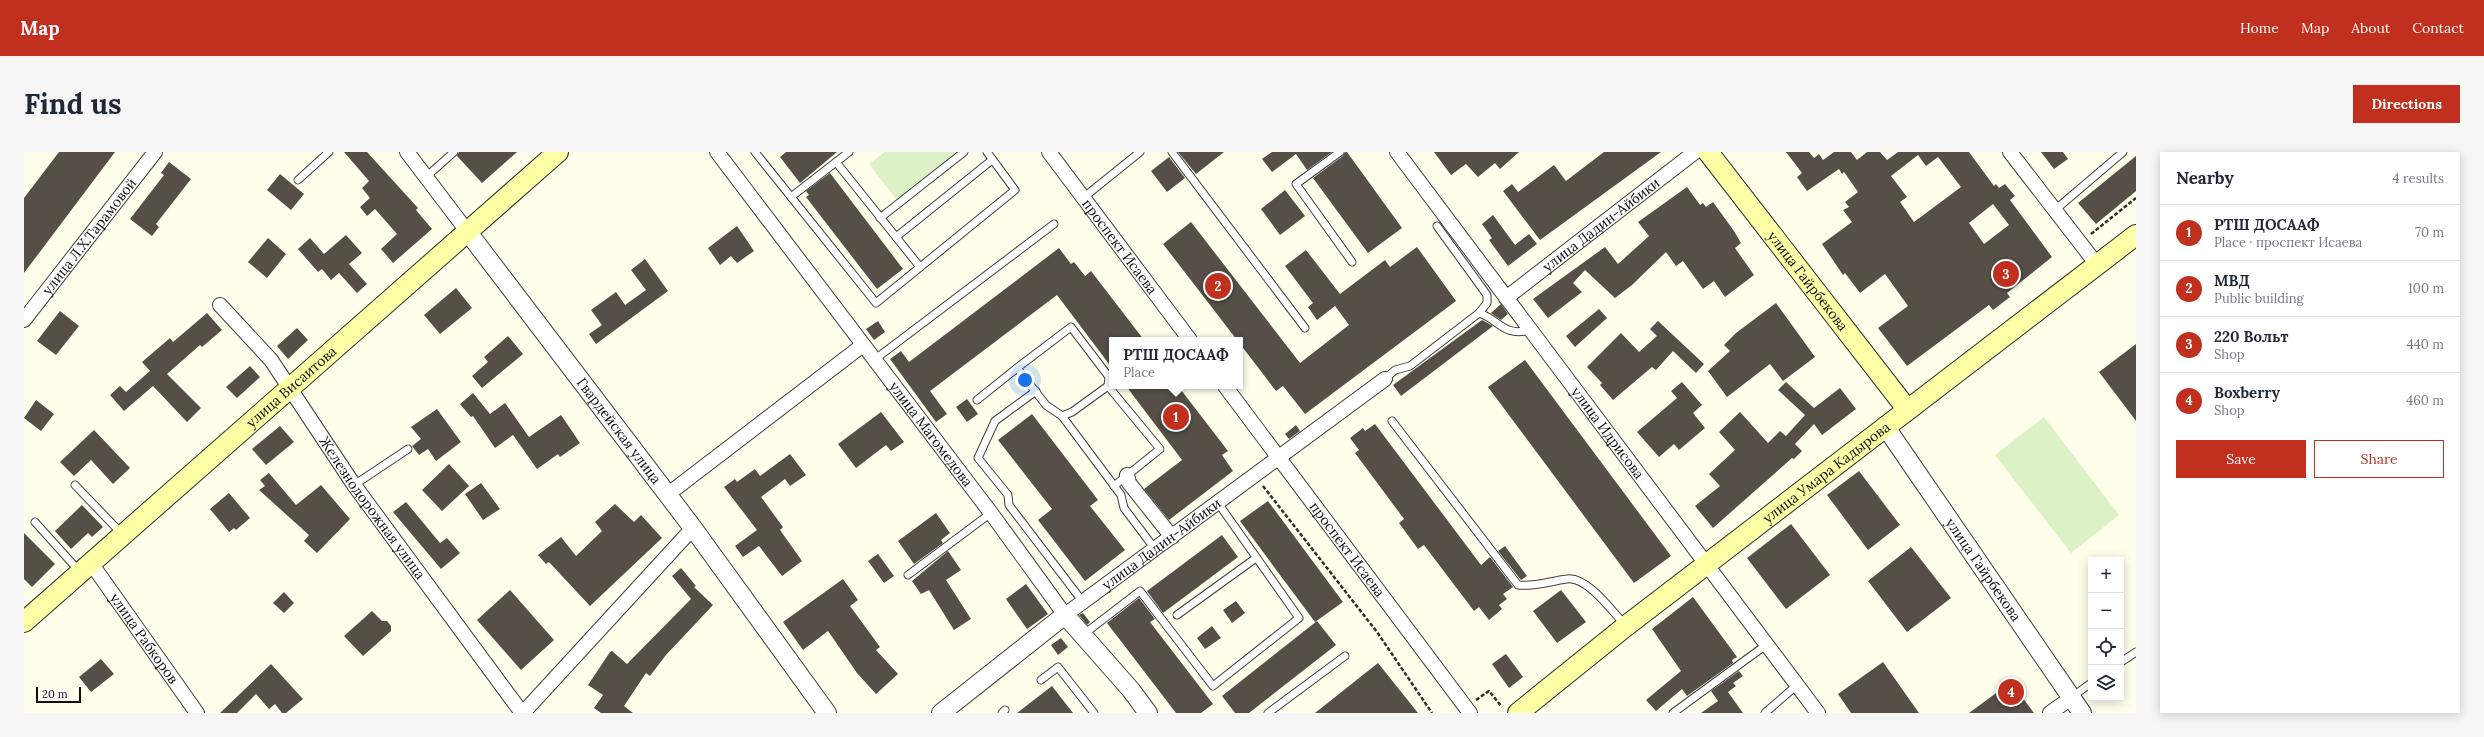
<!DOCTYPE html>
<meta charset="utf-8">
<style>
:root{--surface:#fff;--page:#f6f6f7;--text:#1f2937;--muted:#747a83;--line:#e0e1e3;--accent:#c12f1f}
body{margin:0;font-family:Lora,serif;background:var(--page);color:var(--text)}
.controls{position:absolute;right:12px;bottom:12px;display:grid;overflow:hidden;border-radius:0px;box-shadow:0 2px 10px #0003}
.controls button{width:36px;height:36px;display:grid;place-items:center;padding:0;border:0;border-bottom:1px solid var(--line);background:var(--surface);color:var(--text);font:20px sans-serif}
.scale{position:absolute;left:12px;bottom:10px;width:45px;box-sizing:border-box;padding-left:4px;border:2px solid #0c0c0c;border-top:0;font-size:11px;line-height:14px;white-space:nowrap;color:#0c0c0c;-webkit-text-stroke:3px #fff;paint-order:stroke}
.you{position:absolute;left:1001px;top:228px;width:14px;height:14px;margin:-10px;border:3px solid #fff;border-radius:50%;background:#1a73e8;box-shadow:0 0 0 6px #1a73e833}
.badge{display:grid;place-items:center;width:26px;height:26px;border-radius:50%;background:var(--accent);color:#fff;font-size:13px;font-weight:700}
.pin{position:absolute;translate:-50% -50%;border:2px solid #fff;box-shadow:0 1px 4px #0006}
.popup{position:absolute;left:1085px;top:185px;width:134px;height:52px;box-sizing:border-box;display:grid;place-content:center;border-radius:0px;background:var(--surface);filter:drop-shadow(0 1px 3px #0005);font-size:13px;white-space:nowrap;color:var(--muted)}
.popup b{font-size:15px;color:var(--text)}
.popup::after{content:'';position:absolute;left:50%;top:100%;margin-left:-8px;border:8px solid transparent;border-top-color:var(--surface)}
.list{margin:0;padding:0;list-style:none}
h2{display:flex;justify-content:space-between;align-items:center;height:52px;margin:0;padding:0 16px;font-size:17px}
h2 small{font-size:13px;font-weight:400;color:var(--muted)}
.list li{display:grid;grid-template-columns:26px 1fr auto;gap:12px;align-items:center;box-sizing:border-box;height:56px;padding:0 16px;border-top:1px solid var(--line)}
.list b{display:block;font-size:15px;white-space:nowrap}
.list p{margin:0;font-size:13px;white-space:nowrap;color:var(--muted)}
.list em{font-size:13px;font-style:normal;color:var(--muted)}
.actions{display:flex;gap:8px;padding:12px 16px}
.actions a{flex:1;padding:9px 0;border:1px solid var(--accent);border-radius:0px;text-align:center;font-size:14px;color:var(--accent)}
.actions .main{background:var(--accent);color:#fff}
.icon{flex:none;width:22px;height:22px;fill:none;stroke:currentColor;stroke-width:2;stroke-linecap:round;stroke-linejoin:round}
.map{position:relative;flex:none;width:2112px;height:561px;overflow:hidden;border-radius:0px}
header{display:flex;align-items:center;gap:24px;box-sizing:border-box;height:56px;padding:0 20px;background:var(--accent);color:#fff}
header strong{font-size:19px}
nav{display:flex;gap:22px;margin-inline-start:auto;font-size:14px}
.intro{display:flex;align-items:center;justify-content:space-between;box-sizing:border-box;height:96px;padding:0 24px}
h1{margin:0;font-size:28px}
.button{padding:10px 18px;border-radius:0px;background:var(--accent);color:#fff;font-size:14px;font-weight:700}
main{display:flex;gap:24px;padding:0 24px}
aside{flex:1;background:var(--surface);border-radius:0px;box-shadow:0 2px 10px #0003}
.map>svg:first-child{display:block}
.pitch{fill:#dcf1c6}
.building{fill:#554f48;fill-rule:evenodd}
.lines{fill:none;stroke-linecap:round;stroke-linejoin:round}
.service-casing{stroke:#3f3f3f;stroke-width:9}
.minor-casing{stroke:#3f3f3f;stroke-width:16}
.tertiary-casing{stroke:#3f3f3f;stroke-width:20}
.secondary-casing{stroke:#2e2e2e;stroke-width:22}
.path{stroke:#2e2e2e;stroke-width:2.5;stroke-dasharray:4 2;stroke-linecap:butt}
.service{stroke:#fff;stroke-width:7}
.minor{stroke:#fff;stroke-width:14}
.tertiary{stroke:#fff;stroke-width:18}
.secondary{stroke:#fcffa6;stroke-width:20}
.labels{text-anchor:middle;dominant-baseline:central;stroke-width:4;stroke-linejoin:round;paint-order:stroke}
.street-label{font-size:14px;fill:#0c0c0c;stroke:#fff}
</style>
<header>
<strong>Map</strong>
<nav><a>Home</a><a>Map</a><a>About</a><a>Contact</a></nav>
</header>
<div class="intro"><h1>Find us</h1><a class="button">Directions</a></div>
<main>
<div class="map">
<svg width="2112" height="561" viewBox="0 0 2112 561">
<rect width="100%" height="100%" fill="#fffeeb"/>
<!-- pitch -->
<g class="pitch">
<polygon points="861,0 935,0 873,48 845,12"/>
<polygon points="2020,265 2095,363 2047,401 1971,303"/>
</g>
<!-- building -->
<g class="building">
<polygon points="35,0 91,0 0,121 0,46"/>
<polygon points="320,0 343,0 394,56 392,58 408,77 369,111 357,97 373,82 351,57 343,64 336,55 346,46 338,36 345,29"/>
<polygon points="435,0 493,0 458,31 433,4"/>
<polygon points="762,0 813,0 776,31 756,5"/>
<polygon points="1154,0 1200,0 1172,22"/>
<polygon points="1248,0 1308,0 1283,18 1272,2 1248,20 1238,7"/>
<polygon points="1321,0 1323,0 1378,76 1344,101 1289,26 1319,4"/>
<polygon points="1410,0 1495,0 1476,17 1471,11 1454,25 1442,12 1427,23"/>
<polygon points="1580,0 1637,0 1516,88 1479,39 1488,32 1494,40 1530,13 1542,29"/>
<path d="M1762,0h23l5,6 5,-4 4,6 11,-8h17l6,8 10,-8h13l7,8 11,-8h71l25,34 2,-2 3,4 6,-4 10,12 -5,4 42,57 -45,36 3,4 -17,13 -4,-5 -82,61 -29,-38 30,-22 -23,-32 -25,19 -15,-20 -2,2 -21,-31 30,-22 -9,-12 6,-3 -4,-5 13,-10 -14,-20 -2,2 -3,-5 -32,22 -10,-14 5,-4zM1894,3l8,11 12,-9 23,30 -47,35 -14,-20 7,-5 -16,-21zM1969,52l16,21 -25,19 -15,-21z"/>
<polygon points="2017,0 2039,0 2044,7 2030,17"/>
<polygon points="2112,4 2112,39 2072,72 2054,51"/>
<polygon points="1145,5 1161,26 1143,40 1127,19"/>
<polygon points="145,10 167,27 132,72 135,75 128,84 106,67 140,23 137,21"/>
<polygon points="806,21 879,117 853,137 782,45 785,43 782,39"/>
<polygon points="256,22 280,42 267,58 243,38"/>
<polygon points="1663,35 1676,53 1679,51 1682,55 1689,50 1710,79 1717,91 1711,96 1730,123 1701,145 1690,129 1679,137 1659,109 1652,114 1642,100 1608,133 1591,146 1561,118 1549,131 1558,140 1524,166 1509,147 1581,95 1594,112 1625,84 1614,70"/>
<polygon points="1261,38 1281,64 1256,83 1237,57"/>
<polygon points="1469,63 1491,93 1505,82 1513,92 1484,114 1465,88 1468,86 1458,72"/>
<polygon points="1167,70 1276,211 1325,173 1311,154 1293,168 1284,155 1289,151 1261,114 1282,98 1316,142 1361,108 1366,115 1393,95 1432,149 1281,262 1259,234 1252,239 1216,192 1216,188 1213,188 1139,92"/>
<polygon points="713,74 730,99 713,111 707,104 696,113 684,96"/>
<polygon points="322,83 338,101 325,112 343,132 333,141 315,121 307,128 298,117 294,120 274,97 286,86 300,102"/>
<polygon points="244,86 262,102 243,126 224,110"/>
<polygon points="1035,96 1047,112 1050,110 1061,124 1067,119 1120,188 1088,188 1088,216 1033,143 906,239 923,262 912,270 866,207 877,199 885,210"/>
<polygon points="621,107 644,139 572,192 565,182 578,173 567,158 592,140 601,153 622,138 607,118"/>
<polygon points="432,136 448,156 416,182 400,163"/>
<polygon points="1752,151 1791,205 1759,229 1746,212 1703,245 1684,219 1706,199 1700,193 1712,181"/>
<polygon points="1477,152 1484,162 1477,168 1467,161"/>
<polygon points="1575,157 1583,166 1551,195 1542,184"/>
<polygon points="36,159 55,174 32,203 13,189"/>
<polygon points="183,161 198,178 178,195 176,193 143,222 177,256 163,270 129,234 100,259 86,243 96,234 102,240 126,219 118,210 146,186 149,190"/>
<polygon points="1458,168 1469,174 1377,244 1369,233"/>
<polygon points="854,169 861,180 850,188 842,177"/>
<polygon points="1634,169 1680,212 1672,221 1649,199 1632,218 1628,215 1589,248 1576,233 1578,231 1563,215 1597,181 1615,200 1633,184 1626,177"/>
<polygon points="273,176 284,188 264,207 253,194"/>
<polygon points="484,184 499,202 458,236 448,224 464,210 460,205"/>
<polygon points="2112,192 2112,269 2075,220"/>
<polygon points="1501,208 1647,404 1610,431 1464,235"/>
<polygon points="226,214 236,225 213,246 202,235"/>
<polygon points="1658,230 1678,253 1669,261 1681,276 1655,298 1650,292 1635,305 1613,280 1653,246 1647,239"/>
<polygon points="1762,230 1790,256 1816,236 1832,257 1798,283 1790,272 1771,292 1778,299 1770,307 1768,306 1689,376 1671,354 1696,334 1685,322 1711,298 1695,280 1716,260 1744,291 1756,279 1762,284 1781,263 1754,238"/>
<polygon points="1102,234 1154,234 1204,299 1198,303 1209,319 1145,368 1120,337 1158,308"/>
<polygon points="449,241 466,262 481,251 505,285 537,263 556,291 536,305 534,302 513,317 489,283 471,296 449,264 447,265 436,252"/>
<polygon points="943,247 954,262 943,270 932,255"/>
<polygon points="12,248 30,262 17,279 0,266"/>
<polygon points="413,257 437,290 412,309 404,297 395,303 388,294 397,287 387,275"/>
<polygon points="857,260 880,290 867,299 862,293 832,316 814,292"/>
<polygon points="1008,262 1074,348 1066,354 1101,398 1061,429 1014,368 1028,357 974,288"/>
<polygon points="1351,272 1457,413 1466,405 1489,435 1479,442 1483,447 1475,453 1478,457 1465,468 1455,455 1450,459 1400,393 1394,397 1375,371 1380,367 1331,301 1335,298 1326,286 1339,276 1341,279"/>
<polygon points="1272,273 1276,279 1265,287 1261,282"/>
<polygon points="256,274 270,290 242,313 228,297"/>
<polygon points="70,278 106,316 89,332 67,308 50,324 36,310"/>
<polygon points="766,302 782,323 766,334 761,327 737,345 759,375 756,378 778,409 758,424 735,394 719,405 711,394 733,378 700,335 711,327 713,330 731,317 736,324"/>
<polygon points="425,312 445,334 418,359 398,338"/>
<polygon points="1835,319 1876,373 1844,398 1803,343"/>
<polygon points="245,321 272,353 297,333 326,367 293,401 280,389 285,383 235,338 241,334 236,328"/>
<polygon points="457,331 476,357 459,368 441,342"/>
<polygon points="205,341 226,366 212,378 210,376 205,380 186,357"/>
<polygon points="1244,349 1319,450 1291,470 1216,369"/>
<polygon points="382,350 416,391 423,386 436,401 417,417 369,360"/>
<polygon points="591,352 610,370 617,363 638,386 566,454 525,410 522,412 514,403 537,385 552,404 578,379 571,370"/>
<polygon points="58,353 79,375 68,385 64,381 47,397 31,379"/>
<polygon points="912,361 926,381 917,388 919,391 890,412 874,389"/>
<polygon points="1767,372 1806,423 1762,457 1723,406"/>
<polygon points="0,381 31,412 8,435 0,427"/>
<polygon points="1198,383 1214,405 1139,461 1123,439"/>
<polygon points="1481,394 1503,424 1497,428 1474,399"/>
<polygon points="1887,395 1927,446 1883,480 1844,429"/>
<polygon points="924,399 937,418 922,428 947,467 930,478 905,438 897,442 888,429"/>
<polygon points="854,402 870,424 860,431 844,409"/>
<polygon points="657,416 672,434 670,435 689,453 642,503 626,524 622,521 600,554 609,561 577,561 570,556 579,543 564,533 586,500 588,499 603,512 667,447 648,424"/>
<polygon points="819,427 834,448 826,454 856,495 852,498 874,522 852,542 833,521 804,479 779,498 759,470"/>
<polygon points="1002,432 1024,462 1003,477 982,447"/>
<polygon points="486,438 530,488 497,518 453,468"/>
<polygon points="1537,438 1562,470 1533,491 1509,459"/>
<polygon points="260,440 270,451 260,461 249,451"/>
<polygon points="1669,445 1713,505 1708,508 1709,511 1663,544 1658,537 1632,559 1622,548 1657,519 1628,477"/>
<polygon points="1115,446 1131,467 1126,470 1189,552 1177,561 1152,561 1083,471"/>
<polygon points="1212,449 1221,461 1208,471 1199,458"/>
<polygon points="348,459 358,469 363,469 367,474 367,479 339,504 320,484"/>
<polygon points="1059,461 1066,470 1063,473 1055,463"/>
<polygon points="1293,469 1312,493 1225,561 1211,561 1198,544"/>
<polygon points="1188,474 1197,486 1181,497 1173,486"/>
<polygon points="1037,486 1044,495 1034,503 1027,493"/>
<polygon points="1482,502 1499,525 1485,536 1468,512"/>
<polygon points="77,507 90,522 67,540 55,525"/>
<polygon points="1859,510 1895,561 1827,561 1814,542"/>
<polygon points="1354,511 1394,561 1291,561"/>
<polygon points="247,512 279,547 262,561 258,561 251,552 245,557 232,542 213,561 196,561"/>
<polygon points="1715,519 1719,524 1709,531 1712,534 1704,540 1719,561 1677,561 1694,549 1687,539"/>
<polygon points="1987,530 2010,561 1945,561"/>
<polygon points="1028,534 1049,561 993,561"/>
</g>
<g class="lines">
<!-- service casing -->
<g class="service-casing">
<g id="service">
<polyline points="731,0 852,151 991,38 963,0"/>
<polyline points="1148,0 1281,176"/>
<polyline points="1316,0 1272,32 1328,110"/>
<polyline points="812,10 896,115"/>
<polyline points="402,25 430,0"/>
<polyline points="274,28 305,0"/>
<polyline points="767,45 825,0"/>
<polyline points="1059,46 1116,0"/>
<polyline points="2031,58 2099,0"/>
<polyline points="856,66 940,0"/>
<polyline points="1413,74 1463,143 1463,151 1455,161"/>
<polyline points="872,85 968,8"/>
<polyline points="850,208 1030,72"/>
<path d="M1361,227l10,-9 15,-4 69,-53c21,7 24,24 51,17"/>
<polyline points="1084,234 1085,225 1047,175 993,216 1022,253 1038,264 1097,343 1100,356 1131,397"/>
<polyline points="1012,239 971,269 954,306 984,343 985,353 1059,450"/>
<polyline points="953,248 993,216"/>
<polyline points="1038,264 1048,260 1084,234 1136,297 1090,334"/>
<path d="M1368,269l126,164c18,2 32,-4 49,-6 20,-3 45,32 58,46"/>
<polyline points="51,333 98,382"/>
<polyline points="330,333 384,297"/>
<polyline points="11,370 56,420"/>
<polyline points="884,423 967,361"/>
<polyline points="1153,463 1232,406"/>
<polyline points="1060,482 1116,439 1189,534 1275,466 1194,351"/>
<polyline points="2097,510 2112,500"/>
<polyline points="1017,528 1034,515 1070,561"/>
<polyline points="2048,545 2067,531"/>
<polyline points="978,561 981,558"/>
<polyline points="1244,561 1321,504"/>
<polyline points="1649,561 1742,493"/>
<polyline points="1741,561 1773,533"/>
</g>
</g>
<!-- minor casing -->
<g class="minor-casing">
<g id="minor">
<polyline points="383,0 443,79"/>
<path id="s1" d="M693,0l274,361 74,102 320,-236"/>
<path id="s2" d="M1025,0l141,188"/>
<path id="s3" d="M1373,0l421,561"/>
<polyline points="1986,0 2074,114"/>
<path id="s4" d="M1482,146l189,-146"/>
<path id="s5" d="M196,153l51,55 83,125 168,228"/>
<path id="s6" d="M0,168l131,-168"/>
<path id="s7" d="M1201,234l245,327"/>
<polyline points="1103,323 1105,331 1148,385"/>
<polyline points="643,343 839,193"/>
<path id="s8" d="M67,411l106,150"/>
<polyline points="499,561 669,376"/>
<polyline points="2026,561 2047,546"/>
</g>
</g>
<!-- tertiary casing -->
<g class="tertiary-casing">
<g id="tertiary">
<path id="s9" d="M443,79l226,297 134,185"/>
<path id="s10" d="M1861,274l197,287"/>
<polyline points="917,561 1041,463 1107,538 1124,561"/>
</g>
</g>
<!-- secondary casing -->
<g class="secondary-casing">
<g id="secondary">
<path id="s11" d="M1684,0l199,257"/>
<path id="s12" d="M0,470l534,-470"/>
<path id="s13" d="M1494,561l108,-87 510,-391"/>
</g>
</g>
<!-- path -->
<g class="path">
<polyline points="2067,82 2112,46"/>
<polyline points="1239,334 1353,480 1408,561"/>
<polyline points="1452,548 1465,539 1478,555"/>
</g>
<!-- service -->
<use href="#service" class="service"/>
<!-- minor -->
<use href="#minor" class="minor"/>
<!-- tertiary -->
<use href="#tertiary" class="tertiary"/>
<!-- secondary -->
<use href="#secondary" class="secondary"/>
</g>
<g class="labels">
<!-- street labels -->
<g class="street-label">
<text stroke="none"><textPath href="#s4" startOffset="120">улица Дадин-Айбики</textPath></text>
<text stroke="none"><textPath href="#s6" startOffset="106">улица Л.Х.Тарамовой</textPath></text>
<text stroke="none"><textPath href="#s2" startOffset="118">проспект Исаева</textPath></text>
<text stroke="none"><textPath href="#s11" startOffset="163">улица Гайрбекова</textPath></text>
<text stroke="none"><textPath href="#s12" startOffset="356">улица Висаитова</textPath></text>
<text stroke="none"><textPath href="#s9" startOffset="251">Гвардейская улица</textPath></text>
<text stroke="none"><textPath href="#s3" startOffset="351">улица Идрисова</textPath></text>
<text stroke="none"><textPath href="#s1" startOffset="354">улица Магомедова</textPath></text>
<text stroke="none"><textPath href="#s13" startOffset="391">улица Умара Кадырова</textPath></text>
<text stroke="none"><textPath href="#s5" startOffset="254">Железнодорожная улица</textPath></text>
<text stroke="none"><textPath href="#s1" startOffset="699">улица Дадин-Айбики</textPath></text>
<text stroke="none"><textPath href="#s7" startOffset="204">проспект Исаева</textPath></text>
<text stroke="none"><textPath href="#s10" startOffset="174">улица Гайрбекова</textPath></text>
<text stroke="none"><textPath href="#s8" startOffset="92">улица Рабкоров</textPath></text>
</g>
</g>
</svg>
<div class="controls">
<button>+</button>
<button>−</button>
<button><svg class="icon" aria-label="locate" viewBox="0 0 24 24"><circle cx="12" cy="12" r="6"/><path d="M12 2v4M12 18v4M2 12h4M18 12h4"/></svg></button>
<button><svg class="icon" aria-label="layers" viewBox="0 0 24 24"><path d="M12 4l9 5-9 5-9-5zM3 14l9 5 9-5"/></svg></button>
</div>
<div class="scale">20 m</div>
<div class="you"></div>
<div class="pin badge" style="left:1152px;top:265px">1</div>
<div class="popup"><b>РТШ ДОСААФ</b>Place</div>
<div class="pin badge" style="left:1194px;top:134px">2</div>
<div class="pin badge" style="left:1982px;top:122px">3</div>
<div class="pin badge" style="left:1987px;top:540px">4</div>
</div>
<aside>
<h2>Nearby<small>4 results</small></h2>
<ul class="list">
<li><span class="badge">1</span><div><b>РТШ ДОСААФ</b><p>Place · проспект Исаева</p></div><em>70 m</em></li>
<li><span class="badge">2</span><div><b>МВД</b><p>Public building</p></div><em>100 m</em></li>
<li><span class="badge">3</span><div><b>220 Вольт</b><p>Shop</p></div><em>440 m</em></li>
<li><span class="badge">4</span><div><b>Boxberry</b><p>Shop</p></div><em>460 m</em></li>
</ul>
<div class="actions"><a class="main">Save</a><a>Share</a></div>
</aside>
</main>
